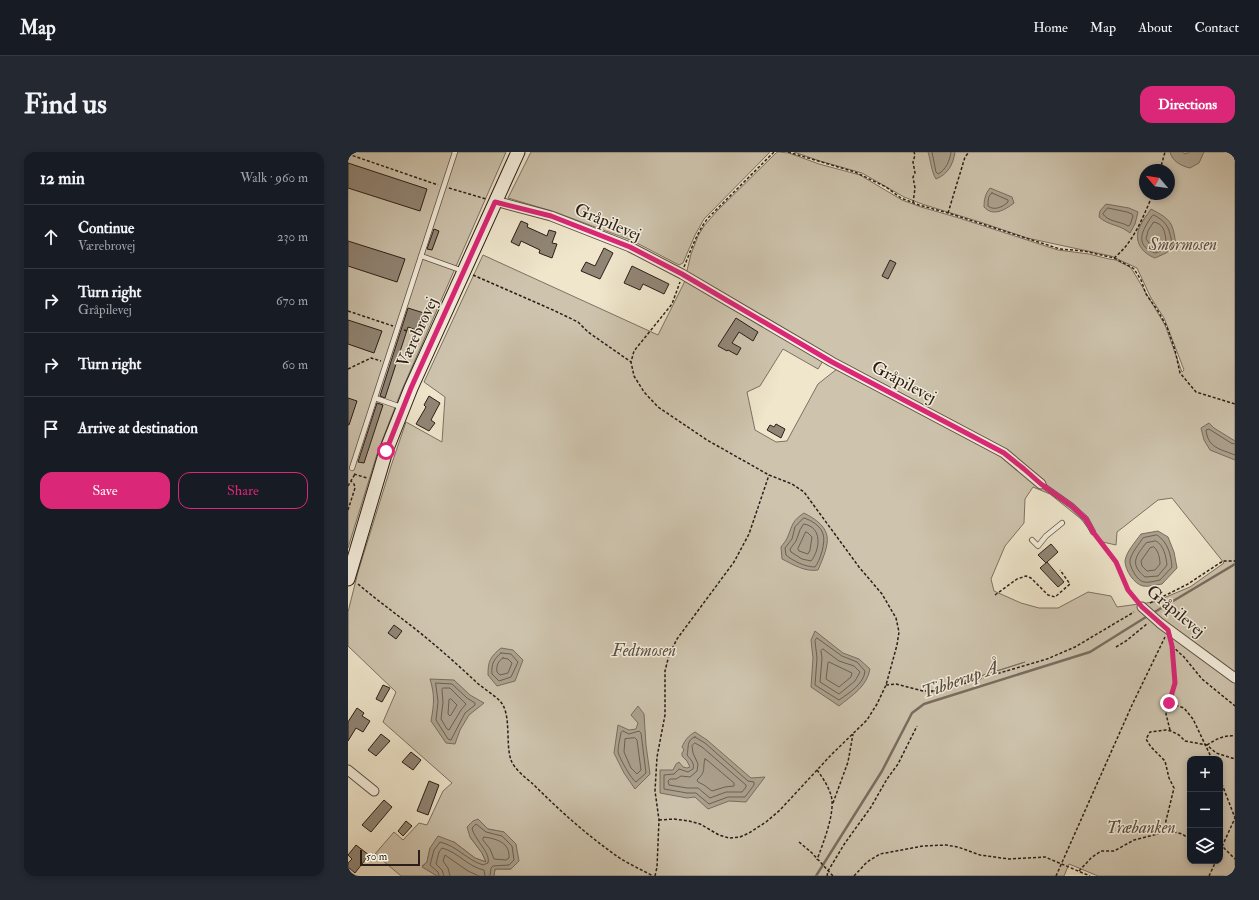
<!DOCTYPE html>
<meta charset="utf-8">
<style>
:root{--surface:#171b24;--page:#242831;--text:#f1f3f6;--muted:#9ea1a6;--line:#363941;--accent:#db2777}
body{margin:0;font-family:"IM FELL Double Pica",serif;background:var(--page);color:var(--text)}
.controls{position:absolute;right:12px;bottom:12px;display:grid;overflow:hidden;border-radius:8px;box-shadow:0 2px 6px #0003}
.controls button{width:36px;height:36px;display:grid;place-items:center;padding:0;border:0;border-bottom:1px solid var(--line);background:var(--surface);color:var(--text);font:20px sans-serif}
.compass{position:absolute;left:791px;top:12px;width:36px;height:36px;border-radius:50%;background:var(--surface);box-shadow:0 2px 6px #0003;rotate:299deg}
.scale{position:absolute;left:12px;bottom:10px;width:60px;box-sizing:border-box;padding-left:4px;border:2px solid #2b1e19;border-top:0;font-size:11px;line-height:14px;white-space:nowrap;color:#2b1e19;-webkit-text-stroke:3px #f5efde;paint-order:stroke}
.stop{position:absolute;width:12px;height:12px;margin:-9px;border:3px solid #db2777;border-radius:50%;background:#fff}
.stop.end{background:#db2777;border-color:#fff;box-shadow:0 1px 4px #0008}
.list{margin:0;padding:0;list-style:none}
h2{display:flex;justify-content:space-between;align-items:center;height:52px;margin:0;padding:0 16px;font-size:17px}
h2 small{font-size:13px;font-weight:400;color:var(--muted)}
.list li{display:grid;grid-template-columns:26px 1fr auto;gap:12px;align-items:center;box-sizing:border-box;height:64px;padding:0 16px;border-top:1px solid var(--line)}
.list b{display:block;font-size:15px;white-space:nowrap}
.list p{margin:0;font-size:13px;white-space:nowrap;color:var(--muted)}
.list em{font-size:13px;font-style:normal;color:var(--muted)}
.actions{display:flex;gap:8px;padding:12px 16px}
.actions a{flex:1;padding:9px 0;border:1px solid var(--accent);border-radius:12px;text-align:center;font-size:14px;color:var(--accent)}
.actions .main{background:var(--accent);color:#fff}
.icon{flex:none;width:22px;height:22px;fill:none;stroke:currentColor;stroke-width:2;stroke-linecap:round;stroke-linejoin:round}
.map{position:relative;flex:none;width:887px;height:724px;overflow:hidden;border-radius:12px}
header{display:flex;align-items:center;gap:24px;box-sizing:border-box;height:56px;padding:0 20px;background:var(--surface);border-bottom:1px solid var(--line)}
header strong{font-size:19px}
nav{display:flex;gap:22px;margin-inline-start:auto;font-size:14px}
.intro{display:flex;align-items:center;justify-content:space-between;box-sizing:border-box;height:96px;padding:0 24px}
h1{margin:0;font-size:28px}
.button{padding:10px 18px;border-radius:12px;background:var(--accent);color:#fff;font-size:14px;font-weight:700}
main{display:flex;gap:24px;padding:0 24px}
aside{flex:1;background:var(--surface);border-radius:12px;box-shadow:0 2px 6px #0003}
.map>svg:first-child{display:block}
.green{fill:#cec4ae;stroke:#7c7164;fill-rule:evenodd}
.water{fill:#aca28f;stroke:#786d60}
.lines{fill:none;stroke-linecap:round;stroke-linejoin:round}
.shore{stroke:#6c6054;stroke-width:1}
.stream{stroke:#786d60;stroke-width:2.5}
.building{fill:#918676;stroke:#2b1e19}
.lane-casing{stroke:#5c5046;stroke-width:6}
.street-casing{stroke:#5c5046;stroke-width:11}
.secondary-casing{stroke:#2b1e19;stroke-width:15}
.path{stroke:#2b1e19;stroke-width:1.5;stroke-dasharray:3 2;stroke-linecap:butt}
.lane{stroke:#f5efde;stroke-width:4.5}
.street{stroke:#f5efde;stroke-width:9}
.secondary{stroke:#f5efde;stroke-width:13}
.route{stroke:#db2777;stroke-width:5}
.labels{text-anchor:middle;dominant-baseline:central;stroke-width:3;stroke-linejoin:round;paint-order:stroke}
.street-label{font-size:17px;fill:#2b1e19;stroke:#f5efde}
.park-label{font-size:17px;font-style:italic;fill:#5c5046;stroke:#f5efde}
.water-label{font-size:18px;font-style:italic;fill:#584c42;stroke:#f5efde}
</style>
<header>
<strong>Map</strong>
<nav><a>Home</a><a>Map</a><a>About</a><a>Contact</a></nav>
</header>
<div class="intro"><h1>Find us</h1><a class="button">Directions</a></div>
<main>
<aside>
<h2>12 min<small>Walk · 960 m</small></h2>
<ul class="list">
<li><svg class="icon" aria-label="ahead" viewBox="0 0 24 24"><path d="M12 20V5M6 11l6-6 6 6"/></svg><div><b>Continue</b><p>Værebrovej</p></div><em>230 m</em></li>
<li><svg class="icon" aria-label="right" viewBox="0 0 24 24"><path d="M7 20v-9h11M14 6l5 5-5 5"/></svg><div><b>Turn right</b><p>Gråpilevej</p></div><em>670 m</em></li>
<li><svg class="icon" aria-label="right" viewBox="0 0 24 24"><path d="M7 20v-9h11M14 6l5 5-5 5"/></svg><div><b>Turn right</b></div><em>60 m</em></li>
<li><svg class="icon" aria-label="arrive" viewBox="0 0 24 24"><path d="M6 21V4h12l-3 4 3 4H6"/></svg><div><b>Arrive at destination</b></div></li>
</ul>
<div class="actions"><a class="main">Save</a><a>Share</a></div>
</aside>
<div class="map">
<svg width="887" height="724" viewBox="0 0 887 724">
<rect width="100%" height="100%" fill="#efe6cc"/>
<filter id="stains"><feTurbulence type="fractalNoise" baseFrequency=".005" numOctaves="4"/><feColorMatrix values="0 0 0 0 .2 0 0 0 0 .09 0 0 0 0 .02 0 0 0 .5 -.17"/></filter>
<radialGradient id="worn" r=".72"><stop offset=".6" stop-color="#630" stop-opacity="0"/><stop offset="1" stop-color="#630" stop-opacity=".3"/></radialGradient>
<!-- green -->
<g class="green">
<polygon points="0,0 158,0 53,240 30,299 0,396"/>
<polygon points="183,0 422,0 356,67 347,83 335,111 331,113 285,89 207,60 160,46"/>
<path d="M430,0l11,1 30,11 41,11 42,25 19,7 38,11 99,32 31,4 20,5 7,1 14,7 3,4 32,54 17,47 2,-2 -20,-52 -13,-20 -14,-30 -26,-12 -84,-18 -44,-15 -61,-19 -18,-7 -42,-24 -42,-12 -26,-9h441v724h-137l-29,-12 -5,12h-570l1,-7h16l-7,-37 -16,-3 -18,8 12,16 4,9 -11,-4 -21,-16 -24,6 -3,14 -5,4 15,10h-36l-26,-22 19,-22 9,8 16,-17 8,2 16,-34 9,-8 -69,-61 13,-30 -48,-46v-34l10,-40 33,-106 15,-44 36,20 3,-45 -21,-15 59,-127 175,80 26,-52 7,-29 7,-18 6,-10 13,-15 59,-58zM797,18h24v24h-24zM435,197l35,20 8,-13 16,9 -24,19 -31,57 -11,1 -21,-12 -8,-38 13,-6zM685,335l17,7 31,25 17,22 18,4 1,-13 41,-32 14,-2 52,65 -34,24 -36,15 -37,5 -6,-11 -23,-4 -30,16h-19l-18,-5 -27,-12 -3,-12 14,-33 19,-23 1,-24zM677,510l-93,30 -6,1zM842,607h30v102h-30z"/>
</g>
<!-- water -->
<g class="water">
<path d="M580,0h27c-2,13 -7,22 -19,27 -5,-8 -5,-18 -8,-27z"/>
<path d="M822,0h12l3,2 5,-2h14l-5,11 -9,5c-9,-2 -18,-7 -20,-16z"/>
<path d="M642,36l22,9 2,6c-9,7 -21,14 -30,4 0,-7 1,-13 6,-19z"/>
<path d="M758,52l23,4 9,4 -3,12 -5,9c-11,-9 -21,-7 -31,-16l1,-6z"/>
<path d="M803,57c21,11 22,14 25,37l-10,7 -11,5c-13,-5 -21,-16 -16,-30 3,-7 8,-13 12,-19z"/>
<polygon points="861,271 866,276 887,289 887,308 862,298 856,288 853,276"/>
<path d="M456,361c31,16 26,29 14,57 -13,2 -24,-5 -36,-11l-1,-12c2,-3 6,-7 7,-11 5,-12 4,-15 16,-23z"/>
<path d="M810,379l10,6 6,15 3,16 -15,16c-6,1 -14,3 -19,2 -9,-2 -18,-16 -18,-25 1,-9 11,-20 16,-27z"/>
<path d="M467,479l28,22 16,6 11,10c-3,18 -19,27 -31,37l-28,-19 2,-29 -2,-18z"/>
<path d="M153,496l12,2 10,10 -8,21 -18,5 -9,-11c0,-14 2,-18 13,-27z"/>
<path d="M82,527l24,1 16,15 14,8 -15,12 -9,15 -5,14 -9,-1 -15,-22c3,-17 4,-25 -1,-42z"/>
<polygon points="290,554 296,562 298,593 302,622 287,637 276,621 266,601 270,573 281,578 288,577 290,571 283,563"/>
<path d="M347,580l12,8 44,38 14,-1 -19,25 -17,-1 -21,8 -13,-12 -8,1 -27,-5v-23h13l3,-6 3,-2 4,5 4,1 3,-1 -3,-6 -5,-5v-3l2,-3 -2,-3c3,-7 6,-11 13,-15z"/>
<polygon points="130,667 140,677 156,680 168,692 171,709 163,717 147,717 146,724 89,724 74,715 79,710 82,696 90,684 106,690 127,706 138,710 134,701 122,685 119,675 125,669"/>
</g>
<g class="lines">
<!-- shore -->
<g class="shore">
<path d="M584,0l4,20 2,2c8,-4 12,-14 13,-22"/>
<path d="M644,41l16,7v2c-5,5 -14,9 -20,4 0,-5 0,-11 4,-13z"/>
<path d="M760,56l19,4 5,2 1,2 -3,9 -2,1c-8,-5 -20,-4 -25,-12z"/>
<path d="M806,63c14,8 15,13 18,28l-8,7 -9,3c-22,-8 -12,-24 -3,-37z"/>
<path d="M806,70c10,2 11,10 12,19l-4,4 -7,3 -3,-1 -6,-8 2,-8z"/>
<path d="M887,292l-4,-1 -22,-14 -3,1c2,18 14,19 29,25"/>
<path d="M456,366c7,2 17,8 19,16 3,8 -3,27 -8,33 -10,0 -22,-6 -29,-12l-1,-7 7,-9 3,-12z"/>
<path d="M456,372c19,3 16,26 7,37l-9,-2 -11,-7 -1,-3 6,-8 4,-11z"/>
<polygon points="458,380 460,381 464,385 462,398 460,402 451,399 450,397"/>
<path d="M809,383c11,7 14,20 15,32l-12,13c-5,1 -11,3 -16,2 -7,-1 -15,-16 -14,-22 2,-8 9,-16 13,-22z"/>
<path d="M808,389c8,4 10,16 11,24l-9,11 -13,1c-16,-13 -9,-21 1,-34z"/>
<path d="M806,395c4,3 6,11 6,17l-5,6 -8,1 -5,-5 -1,-5 9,-13z"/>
<path d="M469,486l25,18 15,6 8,9c-1,13 -16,22 -26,29l-24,-15 2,-27 -2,-17z"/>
<polygon points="475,497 491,509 506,514 512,520 507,529 491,542 472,530 474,506 473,499"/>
<path d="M153,501l10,1 7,8 -7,15 -12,4 -7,-7c-1,-10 2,-15 9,-21z"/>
<path d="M155,506l5,1 4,4 -4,10 -8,2 -3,-3c-1,-6 1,-11 6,-14z"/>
<polygon points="481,510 504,521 503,525 491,535 478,527 480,511"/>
<polygon points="88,531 104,532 119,546 127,551 127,553 117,561 103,588 100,587 88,568 90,550"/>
<polygon points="95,536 102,536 118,552 113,558 101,578 99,577 93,567 95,550 94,538"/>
<polygon points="103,547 109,553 103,563 102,564 100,562 101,548"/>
<path d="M275,579l6,3 10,-3 2,2 5,40 -10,9c-5,-3 -16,-23 -18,-30 0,-6 2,-14 3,-19z"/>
<path d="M347,585l10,6 43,38 6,1v3l-9,12h-17l-19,7 -13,-11h-9l-23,-4v-14l10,-1 5,-5 9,3 5,-3c2,-6 -3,-10 -6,-14 2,-7 -1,-15 8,-18z"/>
<polygon points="287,586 289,588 293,618 289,622 283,616 276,600 277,587"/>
<polygon points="347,591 354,595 398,633 398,635 394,640 378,640 362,646 350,636 339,636 321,633 320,629 322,627 328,627 333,624 342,625 349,619 350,612 345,601 344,594"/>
<path d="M357,607l2,1 27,23v3l-9,1 -13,4 -8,-6 -6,-3 -1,-2c10,-9 5,-12 8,-21z"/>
<path d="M136,685c14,2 26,6 25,21l-3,2 -12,-1 -4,-10 -7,-9z"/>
<path d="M91,724l-1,-4 -8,-7 4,-15 6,-8c17,4 27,18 43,23l5,-2c3,-10 -14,-24 -16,-35l4,-4 10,8 16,4 10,10 2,14 -5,5 -16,1 -2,2 -1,8"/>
<path d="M96,724l-2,-6 -6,-6 3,-12 3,-4c16,4 26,19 42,22l1,6"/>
<polyline points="102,724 100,716 95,709 97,703 120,719 131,724"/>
</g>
<!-- stream -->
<g class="stream">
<polyline points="805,461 887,412"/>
<polyline points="468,724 534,619 564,561 576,552 742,500 798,465"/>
</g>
</g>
<!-- building -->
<g class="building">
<polygon points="0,11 79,37 72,59 0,36"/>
<polygon points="173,69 180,72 179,75 199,84 201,78 208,80 204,91 209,92 204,106 191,101 192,98 173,89 171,94 163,90"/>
<polygon points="86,77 91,79 84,98 79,97"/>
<polygon points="0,89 57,107 49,130 0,114"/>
<polygon points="256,96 265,101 252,127 233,119 238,110 247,114"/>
<polygon points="542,108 548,111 540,127 534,124"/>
<polygon points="284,114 321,132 316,142 295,132 292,138 276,131"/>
<polygon points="60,156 79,162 74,180 60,175 37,246 32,244"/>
<polygon points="388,166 410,180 405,189 391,180 384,191 393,196 389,203 380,198 379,199 370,194"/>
<polygon points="0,168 34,179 26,201 0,192"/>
<polygon points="81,244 92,251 83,268 87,271 81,279 68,272 78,255 76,253"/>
<polygon points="0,246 9,249 1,273 0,273"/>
<polygon points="29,251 35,253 16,311 10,310"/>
<polygon points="428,272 437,277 433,286 419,278 422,273 426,275"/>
<polygon points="703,392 710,400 698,411 690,403"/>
<polygon points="699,410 716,430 710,435 692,416"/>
<polygon points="46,473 54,479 48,487 40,481"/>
<polygon points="35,533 42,536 34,550 28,547"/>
<polygon points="9,556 16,561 14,564 22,569 15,580 8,576 0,589 0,570"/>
<polygon points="33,582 42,589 28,604 20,598"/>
<polygon points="63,600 73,608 65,618 54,610"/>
<polygon points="81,629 91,633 80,663 69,659"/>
<polygon points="36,648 44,655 23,680 14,673"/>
<polygon points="58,669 64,674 55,684 50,679"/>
<polygon points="8,693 21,703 7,721 0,715 0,711 4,707 0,703"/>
</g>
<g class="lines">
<!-- lane casing -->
<g class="lane-casing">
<g id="lane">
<polyline points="73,104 115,119"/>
<polyline points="27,246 53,255"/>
<polyline points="4,316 107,0"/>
<polyline points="693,332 724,354 738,367 745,380"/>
<polyline points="684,388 690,394 698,384 714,371"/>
</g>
</g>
<!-- street casing -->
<g class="street-casing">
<g id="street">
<polyline points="147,49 203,64 282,95 334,122 484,210 656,301 693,332"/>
<polyline points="794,455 812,471 887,526"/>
<polyline points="0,618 26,639"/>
</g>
</g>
<!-- secondary casing -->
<g class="secondary-casing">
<polyline id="secondary" points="0,427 38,299 63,236 170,0"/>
</g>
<!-- path -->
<g class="path">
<polyline points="440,0 507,20 538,35 553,46 571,53 600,61 712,97 736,99 766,106 783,115 786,117 793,128 798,142 810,159 819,175 827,198 832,221 848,240 887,252"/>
<polyline points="0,2 90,33"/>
<polyline points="812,18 817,0"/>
<polyline points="101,36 138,47"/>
<polyline points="565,51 567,36 565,25 567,21 565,10 567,3 566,0"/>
<polyline points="600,61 617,5 621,0"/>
<path d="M766,106c20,-16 29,-41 39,-64"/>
<path d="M336,115c7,-17 13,-35 24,-49l66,-66"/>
<polyline points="125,123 205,158 230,170 240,180 283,210"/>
<polyline points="0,159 45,174"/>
<polyline points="56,178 75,184"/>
<polyline points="0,217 23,206 33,209"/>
<polyline points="6,322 19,326"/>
<polyline points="0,334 7,322"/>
<polyline points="0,358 7,336 6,332 3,329"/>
<polyline points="749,385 768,409 780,438 789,449"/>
<path d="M10,432c21,18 44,34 66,52 17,14 34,29 50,44 8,8 18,13 26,21 12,13 5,42 11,59 3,9 15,18 22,24 27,27 56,53 88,75 10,6 21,11 32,17"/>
<polyline points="647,443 669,427 678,424 683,426 700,443 707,445 722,432 712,418"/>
<polyline points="802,451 840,432 875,409 887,409"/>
<polyline points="823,489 824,494 836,505 854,527 887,554"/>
<polyline points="824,494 827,531 821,551 836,556 845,567 864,607"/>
<polyline points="768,495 778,489 800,471"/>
<polyline points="538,533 548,532 575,539 585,539 611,533 699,507 727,495 786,460"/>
<polyline points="821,551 818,562 822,578"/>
<path d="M859,593c9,-6 17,-10 28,-9"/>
<path d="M469,618c6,8 11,16 14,25 5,17 -8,48 -14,65"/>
<polyline points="872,627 887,666"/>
<polyline points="485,651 500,610 505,582"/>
<polyline points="311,668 326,667 341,669 352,672 371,683 381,686 392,685 401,681 418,670 432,658 483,603 519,568 529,552 538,533 549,493 551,480 548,466 534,442 511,415 456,340 444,332 421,323 359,288 310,255 296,240 286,224 283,210 286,199 324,152 332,130"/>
<polyline points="816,677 834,682 842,687"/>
<polyline points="451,690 464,701 485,724"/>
<polyline points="872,692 887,707"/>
<polyline points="872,699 887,666"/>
<polyline points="731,719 743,706 753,699 766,699 786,688 810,682 816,677 826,636 821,626 817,609 803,595 798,587 802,580 818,578 823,579 831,583 837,589 859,593 868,601 887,607"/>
<polyline points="307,724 309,715 311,668 307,639 309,605 317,563 317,519 321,503 329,487 386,410 401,382 421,323"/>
<polyline points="479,724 480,719 497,691 523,655 539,627 550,612 569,574"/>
<polyline points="506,724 519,710 532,702 575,694 598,693 610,695 632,703 661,707 697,705 742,724"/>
<polyline points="708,724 784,553 817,485"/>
<polyline points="861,724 868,709"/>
</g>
<!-- lane -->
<use href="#lane" class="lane"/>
<!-- street -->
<use href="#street" class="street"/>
<!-- secondary -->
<use href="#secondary" class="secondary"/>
</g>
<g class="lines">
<!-- route -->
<polyline class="route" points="38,299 63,236 147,50 203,64 282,95 334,122 484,210 656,301 676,317 693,332 724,354 738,367 745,380 768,410 780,438 794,455 820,478 824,494 827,531 821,551"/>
</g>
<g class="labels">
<!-- street labels -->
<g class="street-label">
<text transform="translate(260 70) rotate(23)">Gråpilevej</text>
<text transform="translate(69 180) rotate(-65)">Værebrovej</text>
<text transform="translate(556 230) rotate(28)">Gråpilevej</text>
<text transform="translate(828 459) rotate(40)">Gråpilevej</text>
</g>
<!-- park labels -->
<g class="park-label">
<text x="835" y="92">Smørmosen</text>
<text x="296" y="498">Fedtmosen</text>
<text x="793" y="675">Træbanken</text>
</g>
<!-- water labels -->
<g class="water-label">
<text transform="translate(612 528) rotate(-19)">Tibberup Å</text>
</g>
</g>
<rect width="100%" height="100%" filter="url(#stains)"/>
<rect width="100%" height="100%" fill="url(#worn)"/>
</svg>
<div class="controls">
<button>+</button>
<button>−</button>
<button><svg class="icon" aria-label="layers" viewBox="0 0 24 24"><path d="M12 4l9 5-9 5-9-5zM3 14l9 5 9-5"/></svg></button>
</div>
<svg class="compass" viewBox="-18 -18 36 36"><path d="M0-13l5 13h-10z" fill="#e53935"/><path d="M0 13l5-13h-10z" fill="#9ea1a6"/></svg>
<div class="scale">50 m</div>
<div class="stop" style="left:38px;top:299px"></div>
<div class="stop end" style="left:821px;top:551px"></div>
</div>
</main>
